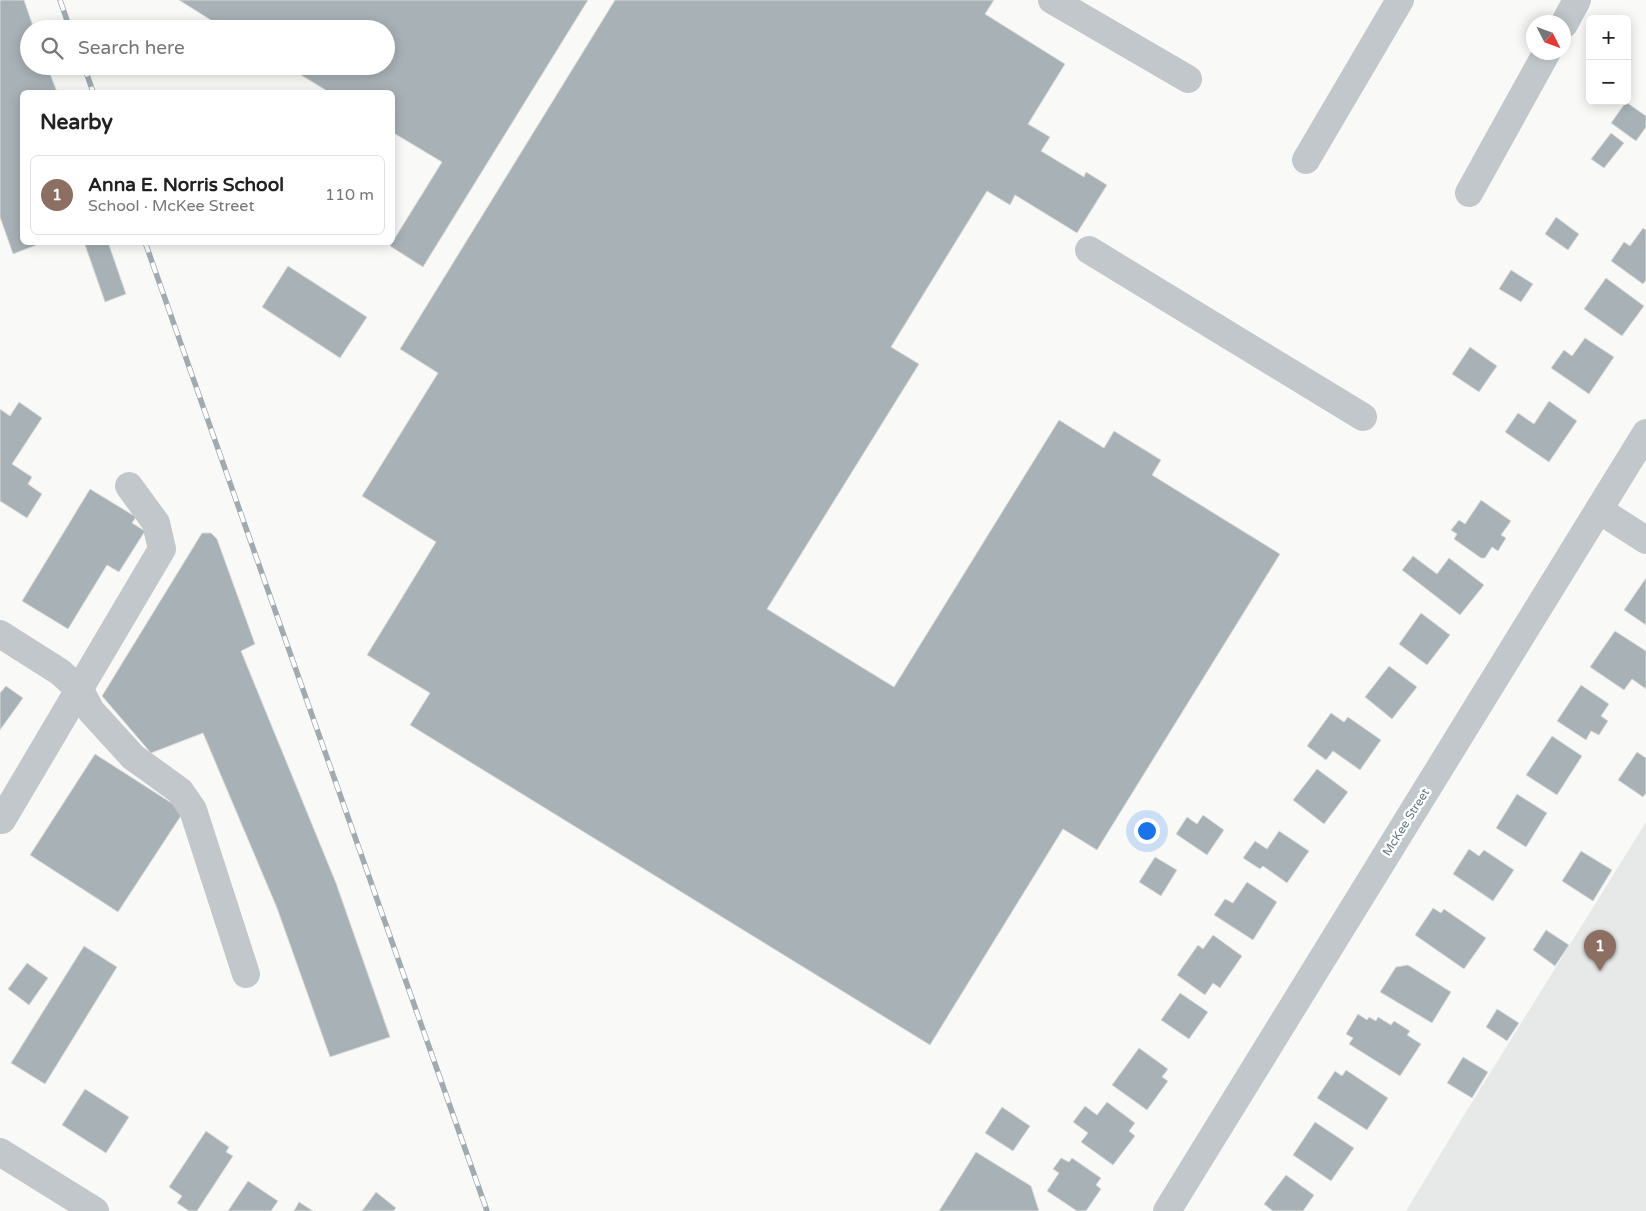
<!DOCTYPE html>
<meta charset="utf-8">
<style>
:root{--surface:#fff;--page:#f6f6f6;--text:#222;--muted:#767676;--line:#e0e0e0;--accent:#e64a2a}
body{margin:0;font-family:"Varela Round",sans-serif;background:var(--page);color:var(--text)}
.controls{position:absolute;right:15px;top:15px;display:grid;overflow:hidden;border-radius:8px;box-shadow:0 2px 12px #0003}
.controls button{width:45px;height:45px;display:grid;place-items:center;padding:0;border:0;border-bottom:1px solid var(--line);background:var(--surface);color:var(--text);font:25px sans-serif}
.compass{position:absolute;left:1526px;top:15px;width:45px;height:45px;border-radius:50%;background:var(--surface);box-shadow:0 2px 12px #0003;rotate:132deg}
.you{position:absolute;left:1146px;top:830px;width:18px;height:18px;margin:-12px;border:4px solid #fff;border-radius:50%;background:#1a73e8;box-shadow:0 0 0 8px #1a73e833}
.badge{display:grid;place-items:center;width:32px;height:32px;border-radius:50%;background:var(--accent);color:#fff;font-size:16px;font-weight:700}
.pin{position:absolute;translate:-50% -41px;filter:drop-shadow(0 1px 2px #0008)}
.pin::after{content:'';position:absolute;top:26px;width:18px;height:15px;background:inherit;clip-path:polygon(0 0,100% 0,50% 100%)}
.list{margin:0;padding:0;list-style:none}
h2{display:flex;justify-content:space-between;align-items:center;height:65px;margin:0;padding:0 20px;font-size:21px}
h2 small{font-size:16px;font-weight:400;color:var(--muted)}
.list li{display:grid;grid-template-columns:32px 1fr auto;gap:15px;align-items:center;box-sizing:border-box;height:80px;margin:0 10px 10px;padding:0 10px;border:1px solid var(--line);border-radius:8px}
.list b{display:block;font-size:19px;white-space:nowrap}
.list p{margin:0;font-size:16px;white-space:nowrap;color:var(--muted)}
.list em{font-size:16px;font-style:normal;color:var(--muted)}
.icon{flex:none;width:28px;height:28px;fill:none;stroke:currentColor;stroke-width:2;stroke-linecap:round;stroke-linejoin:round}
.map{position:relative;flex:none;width:1646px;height:1211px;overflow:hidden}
.search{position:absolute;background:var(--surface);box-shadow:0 2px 12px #0003;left:20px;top:20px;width:375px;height:55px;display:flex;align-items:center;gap:12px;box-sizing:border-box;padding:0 18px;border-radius:28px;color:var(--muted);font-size:19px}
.panel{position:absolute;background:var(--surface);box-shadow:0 2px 12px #0003;left:20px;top:90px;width:375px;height:155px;border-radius:8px}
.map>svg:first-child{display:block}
.built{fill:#e7e9e8}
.building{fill:#a7b1b6;stroke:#dbdbd9}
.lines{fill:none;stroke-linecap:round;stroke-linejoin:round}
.minor{stroke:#c2c7cb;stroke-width:28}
.rail-casing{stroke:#a1aaaf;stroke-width:5.5}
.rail{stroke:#fff;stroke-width:4;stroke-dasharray:11;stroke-linecap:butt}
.labels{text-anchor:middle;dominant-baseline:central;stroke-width:5;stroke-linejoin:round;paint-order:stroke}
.street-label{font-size:12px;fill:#647782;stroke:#fff}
</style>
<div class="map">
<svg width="1646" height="1211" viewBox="0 0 1646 1211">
<rect width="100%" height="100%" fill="#f9f9f7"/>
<!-- built -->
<polygon class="built" points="1646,822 1646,1211 1406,1211 1461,1120"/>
<!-- building -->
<g class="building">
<polygon points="0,0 24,0 34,29 29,29 29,66 47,66 57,92 22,92 22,242 44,242 13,254 0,217"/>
<polygon points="179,0 588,0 423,267 390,246 442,162 392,132 392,92 329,92 286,66 386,66 386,29 225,29"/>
<polygon points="615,0 994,0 985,14 1065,64 1028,124 1050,137 1041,151 1084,177 1086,172 1107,185 1077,233 1015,195 1010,205 987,191 891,347 919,364 767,609 894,687 1059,420 1104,448 1114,431 1161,460 1152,475 1280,554 1097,850 1063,829 930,1045 410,725 430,693 367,655 436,542 362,496 438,373 400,349"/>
<polygon points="1626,102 1646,116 1646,127 1636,141 1611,123"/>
<polygon points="1611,133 1624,143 1604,168 1591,159"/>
<polygon points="1556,217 1579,234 1568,250 1545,234"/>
<polygon points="1643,228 1646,230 1646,280 1643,284 1611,261 1624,242 1630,246"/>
<polygon points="84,242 108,242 126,294 105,302"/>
<polygon points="288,266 367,317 340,358 262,307"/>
<polygon points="1511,270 1533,284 1521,302 1499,289"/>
<polygon points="1606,278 1644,306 1622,336 1584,309"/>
<polygon points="1585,338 1614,357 1589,394 1551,368 1564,350 1572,356"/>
<polygon points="1470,347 1497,366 1479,392 1452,374"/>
<polygon points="1549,401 1577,421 1549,462 1505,432 1518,413 1534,424"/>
<polygon points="19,402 42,418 12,464 32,477 28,484 42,494 27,518 0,501 0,409 10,416"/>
<polygon points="90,489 136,517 132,523 145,531 119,572 107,565 68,629 22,601"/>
<polygon points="1481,500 1511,521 1501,535 1506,538 1498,551 1492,547 1485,558 1481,558 1454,539 1457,534 1451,530 1459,520 1465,524"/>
<polygon points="202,533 211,533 217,539 255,644 241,651 336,883 390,1037 330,1057 277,908 203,733 151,753 102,696"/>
<polygon points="1413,556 1437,574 1449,558 1484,585 1460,615 1402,570"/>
<polygon points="1646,578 1646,625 1624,610"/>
<polygon points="1421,613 1450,635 1427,665 1399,644"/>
<polygon points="1615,631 1646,651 1646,689 1632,679 1624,690 1590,667"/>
<polygon points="1389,666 1417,687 1392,719 1365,697"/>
<polygon points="1581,685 1609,704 1601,716 1608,721 1599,735 1591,731 1586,740 1557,721"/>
<polygon points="6,686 23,698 0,730 0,693"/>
<polygon points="1331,713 1344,722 1348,717 1381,740 1360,770 1333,751 1326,760 1307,746"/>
<polygon points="1552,736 1582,756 1557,795 1526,775"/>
<polygon points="1637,752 1646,758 1646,793 1643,797 1618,780"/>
<polygon points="95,754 184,811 118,912 30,855"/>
<polygon points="1317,769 1348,792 1324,824 1293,800"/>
<polygon points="1517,794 1547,813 1526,847 1496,828"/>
<polygon points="1203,815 1224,830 1207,855 1176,834 1187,817 1197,824"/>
<polygon points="1279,831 1309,851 1287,883 1263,866 1260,869 1243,858 1255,841 1267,849"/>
<polygon points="1469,849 1479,856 1484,850 1514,870 1493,901 1453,874"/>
<polygon points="1581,851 1612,870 1593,901 1562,881"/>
<polygon points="1155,857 1177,870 1161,896 1139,882"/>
<polygon points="1247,882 1277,902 1253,940 1214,915 1225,899 1233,903"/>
<polygon points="1433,908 1441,913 1444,909 1486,938 1464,969 1415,935"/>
<polygon points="1546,930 1569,945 1555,966 1533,950"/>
<polygon points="1213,935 1242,956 1220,988 1213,983 1205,995 1177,975 1198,945 1203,949"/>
<polygon points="84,946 117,967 45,1084 11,1063"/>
<polygon points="27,963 48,978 29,1005 8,989"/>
<polygon points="1408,965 1451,992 1432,1023 1380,992 1396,967"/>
<polygon points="1180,993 1208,1012 1189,1039 1161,1020"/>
<polygon points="1497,1009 1519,1023 1507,1041 1486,1027"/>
<polygon points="1358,1014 1367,1020 1369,1017 1376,1021 1378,1017 1391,1025 1394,1021 1410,1031 1407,1035 1421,1044 1400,1076 1349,1044 1353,1038 1346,1034"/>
<polygon points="1139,1048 1168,1069 1162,1077 1168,1081 1147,1110 1112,1085"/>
<polygon points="1463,1057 1488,1072 1472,1098 1447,1083"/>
<polygon points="1346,1070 1388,1098 1367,1130 1317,1098 1335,1071 1342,1076"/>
<polygon points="85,1089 129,1117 106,1153 62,1125"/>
<polygon points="1107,1102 1135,1123 1129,1131 1135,1136 1113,1165 1081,1142 1088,1133 1073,1122 1085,1106 1097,1115"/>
<polygon points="1002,1107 1030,1126 1013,1151 985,1133"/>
<polygon points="1315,1122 1354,1148 1331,1181 1293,1155"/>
<polygon points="206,1131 229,1147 226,1152 233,1156 197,1211 189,1211 177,1203 182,1196 169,1187"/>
<polygon points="976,1152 1031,1186 1039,1211 939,1211"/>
<polygon points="1061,1158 1069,1162 1072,1158 1101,1178 1096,1185 1101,1189 1086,1211 1077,1211 1047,1191 1059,1173 1053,1169"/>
<polygon points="1286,1175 1314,1195 1303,1211 1273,1211 1264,1204"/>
<polygon points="248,1181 278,1201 271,1211 228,1211"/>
<polygon points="376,1192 396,1208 393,1211 362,1211"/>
<polygon points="299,1202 313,1211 294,1211"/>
</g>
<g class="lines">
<!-- minor -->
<g class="minor">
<polyline points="1052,0 1188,79"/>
<polyline points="1564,24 1577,0"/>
<polyline points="1306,160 1400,0"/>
<polyline points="1469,193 1547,52"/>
<polyline points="1089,250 1363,417"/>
<polyline points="1599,510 1646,540"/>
<polyline points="0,634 60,672 71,682 80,690 91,711 133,757 180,791 193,810 246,974"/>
<polyline points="2,820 162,549 156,523 129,486"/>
<polyline points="0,1152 95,1211"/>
<polyline points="1167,1211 1646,433"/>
</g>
<!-- rail casing -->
<g class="rail-casing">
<g id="rail">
<polyline points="60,0 70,29"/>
<polyline points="84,66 93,92"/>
<polyline points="145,242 487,1211"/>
</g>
</g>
<!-- rail -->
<use href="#rail" class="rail"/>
</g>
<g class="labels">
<!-- street labels -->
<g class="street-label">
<text transform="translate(1406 822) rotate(-58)">McKee Street</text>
</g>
</g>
</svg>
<div class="controls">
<button>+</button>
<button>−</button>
</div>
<svg class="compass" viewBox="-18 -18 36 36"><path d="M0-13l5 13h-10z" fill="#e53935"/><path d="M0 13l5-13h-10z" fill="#767676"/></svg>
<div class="you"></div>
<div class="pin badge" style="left:1600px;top:971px;background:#8d6e63">1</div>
<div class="search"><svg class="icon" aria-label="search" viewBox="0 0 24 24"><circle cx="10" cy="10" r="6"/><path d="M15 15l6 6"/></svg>Search here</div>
<section class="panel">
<h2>Nearby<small></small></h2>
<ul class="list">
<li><span class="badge" style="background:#8d6e63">1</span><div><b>Anna E. Norris School</b><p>School · McKee Street</p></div><em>110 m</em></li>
</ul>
</section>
</div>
